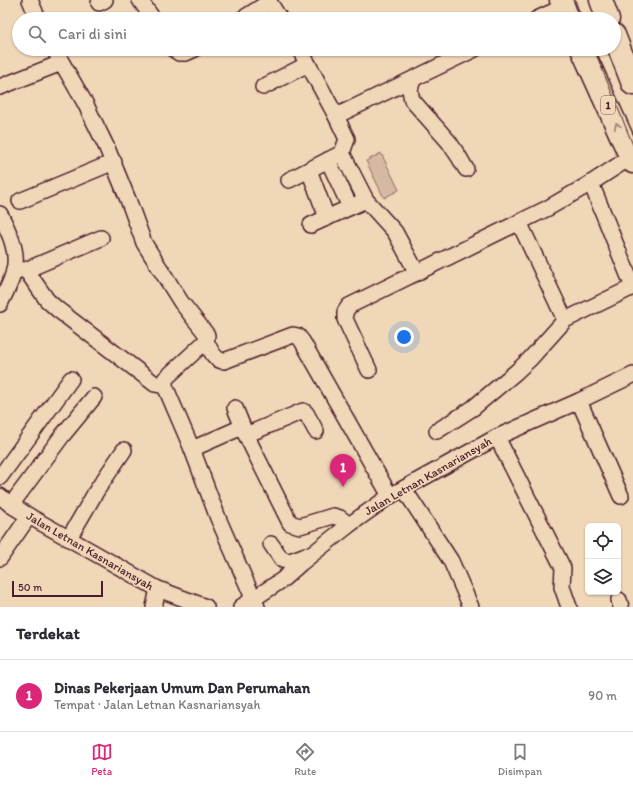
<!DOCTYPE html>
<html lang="id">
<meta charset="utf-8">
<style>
:root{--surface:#fff;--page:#f7f7f7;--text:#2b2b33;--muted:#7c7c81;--line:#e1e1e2;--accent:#db2777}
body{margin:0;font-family:Itim,sans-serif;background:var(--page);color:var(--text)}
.controls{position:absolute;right:12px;bottom:12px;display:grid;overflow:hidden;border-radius:6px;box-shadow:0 1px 3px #0004}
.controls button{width:36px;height:36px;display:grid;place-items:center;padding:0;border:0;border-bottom:1px solid var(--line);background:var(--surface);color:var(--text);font:20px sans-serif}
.scale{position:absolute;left:12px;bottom:10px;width:91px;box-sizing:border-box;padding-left:4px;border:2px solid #4a1f2b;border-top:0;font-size:11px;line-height:14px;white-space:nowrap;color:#4a1f2b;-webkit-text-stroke:3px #f0d7b8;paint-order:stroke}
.you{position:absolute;left:404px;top:337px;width:14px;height:14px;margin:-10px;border:3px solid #fff;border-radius:50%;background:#1a73e8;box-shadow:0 0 0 6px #1a73e833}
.badge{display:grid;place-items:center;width:26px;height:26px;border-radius:50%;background:var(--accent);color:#fff;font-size:13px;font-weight:700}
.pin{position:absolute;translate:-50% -33px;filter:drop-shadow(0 1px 2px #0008)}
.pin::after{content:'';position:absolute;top:21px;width:14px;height:12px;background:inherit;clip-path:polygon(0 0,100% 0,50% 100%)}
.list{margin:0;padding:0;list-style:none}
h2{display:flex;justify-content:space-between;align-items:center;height:52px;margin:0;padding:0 16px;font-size:17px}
h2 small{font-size:13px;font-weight:400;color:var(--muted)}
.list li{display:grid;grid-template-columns:26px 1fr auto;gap:12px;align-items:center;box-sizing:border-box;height:72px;padding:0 16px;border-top:1px solid var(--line)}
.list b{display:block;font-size:15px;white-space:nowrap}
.list p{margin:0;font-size:13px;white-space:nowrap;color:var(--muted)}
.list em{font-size:13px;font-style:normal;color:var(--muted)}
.icon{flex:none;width:22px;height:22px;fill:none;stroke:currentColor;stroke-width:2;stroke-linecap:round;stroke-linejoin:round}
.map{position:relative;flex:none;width:633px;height:607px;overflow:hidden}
.search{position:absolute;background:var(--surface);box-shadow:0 1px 3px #0004;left:12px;right:12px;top:12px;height:44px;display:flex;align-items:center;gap:10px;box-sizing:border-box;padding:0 14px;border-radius:22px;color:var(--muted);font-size:15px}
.sheet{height:124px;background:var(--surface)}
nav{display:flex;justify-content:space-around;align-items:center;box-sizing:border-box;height:56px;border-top:1px solid var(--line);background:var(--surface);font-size:11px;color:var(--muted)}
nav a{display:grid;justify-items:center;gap:2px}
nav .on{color:var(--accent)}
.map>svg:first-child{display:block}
.grass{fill:#d5b9a0;stroke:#906c66}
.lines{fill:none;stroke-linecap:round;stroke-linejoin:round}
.minor-casing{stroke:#4a1f2b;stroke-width:18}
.highway-casing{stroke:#4a1f2b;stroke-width:25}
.minor{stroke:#f0d7b8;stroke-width:15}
.highway{stroke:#f0d7b8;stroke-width:22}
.tram{stroke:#4a1f2b;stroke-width:1}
.oneway{stroke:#9d7b72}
.labels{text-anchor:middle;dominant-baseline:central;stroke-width:3.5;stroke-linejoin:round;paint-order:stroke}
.shield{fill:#f0d7b8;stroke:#7c5655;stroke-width:1}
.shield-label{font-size:11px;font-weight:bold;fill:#4a1f2b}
.street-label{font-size:12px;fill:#4a1f2b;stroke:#f0d7b8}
</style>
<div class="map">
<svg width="633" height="607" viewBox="0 0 633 607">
<rect width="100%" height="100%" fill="#f0d7b8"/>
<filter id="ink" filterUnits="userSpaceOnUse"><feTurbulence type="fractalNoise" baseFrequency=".025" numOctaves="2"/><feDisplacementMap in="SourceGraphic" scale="8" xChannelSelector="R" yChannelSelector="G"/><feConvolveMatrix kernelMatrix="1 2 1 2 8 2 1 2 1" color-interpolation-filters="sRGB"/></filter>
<g filter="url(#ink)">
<!-- grass -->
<polygon class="grass" points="381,153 399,190 384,198 366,161"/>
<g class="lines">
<!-- minor casing -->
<g class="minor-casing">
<g id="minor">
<polyline points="30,0 38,19"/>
<polyline points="140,0 153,19"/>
<polyline points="268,0 280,19"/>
<polyline points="99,3 105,0"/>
<polyline points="242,19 269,2"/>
<polyline points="537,19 563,7"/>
<polyline points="54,49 85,103 107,148 129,202 144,243 181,302 207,335 206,341 165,379 165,386 192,449 218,518 257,607"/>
<polyline points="173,49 179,53 186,53 195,49"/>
<polyline points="299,49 308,64"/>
<polyline points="413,79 410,90 412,100 449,142 459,157 466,169"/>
<polyline points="0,87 61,63"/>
<polyline points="263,87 308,64 336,116 475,49"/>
<polyline points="336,116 347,139 342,153 366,200 395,232 417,273"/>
<polyline points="328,160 350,207"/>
<polyline points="309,170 327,218"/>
<polyline points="289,180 342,153"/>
<polyline points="591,183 633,287"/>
<polyline points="20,201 114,162"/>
<path d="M0,214c8,16 19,37 14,56 -2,12 -9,23 -14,34"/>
<polyline points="519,222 565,320"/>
<polyline points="311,225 366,200"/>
<polyline points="14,270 26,270 47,300 57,309 155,384 165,386"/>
<polyline points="26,270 101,238"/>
<path d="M206,341c4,8 8,20 18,20l69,-26 5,1 4,5 88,155"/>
<polyline points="369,370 345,319 345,312 349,306 548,208 591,183 631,157"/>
<polyline points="579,401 621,496"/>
<polyline points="235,408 246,435 290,523 300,526 333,516 340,518 349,525"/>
<polyline points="437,431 473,408 516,372 530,359 565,320 633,287"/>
<polyline points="246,435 303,411 306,413 316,431"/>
<polyline points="497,437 563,568 562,587 569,607"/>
<polyline points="192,449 242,427"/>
<polyline points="0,477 71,379"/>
<polyline points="404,489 451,561 471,607"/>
<polyline points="0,496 11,505 29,516 158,589 206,607"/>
<polyline points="11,505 62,436 94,397"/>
<polyline points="69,538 97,490 124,450"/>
<polyline points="271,544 282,560 290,561 306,555"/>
<polyline points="0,558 29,516"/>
<polyline points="619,600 621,607"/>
<polyline points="154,607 158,589"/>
<polyline points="241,607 282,580 301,563 349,525 390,496 497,437 579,401 633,375"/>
</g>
</g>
<!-- highway casing -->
<g class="highway-casing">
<g id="highway">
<polyline points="561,0 568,19"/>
<polyline points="601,0 608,19"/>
<polyline points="614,35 633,84"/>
<polyline points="582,49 633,162"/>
</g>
</g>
<!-- minor -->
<use href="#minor" class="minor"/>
<!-- highway -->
<use href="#highway" class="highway"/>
<!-- tram -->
<g class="tram">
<polyline points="575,0 582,19"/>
<polyline points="594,49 633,145"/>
</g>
</g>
<!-- one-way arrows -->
<defs><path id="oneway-chevron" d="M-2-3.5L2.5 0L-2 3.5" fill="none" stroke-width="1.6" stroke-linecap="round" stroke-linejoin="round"/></defs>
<use class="oneway" href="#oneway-chevron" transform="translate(617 126) rotate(-114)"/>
</g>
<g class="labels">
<!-- shield labels -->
<rect class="shield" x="601" y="96" width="14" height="18" rx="3"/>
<g class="shield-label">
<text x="608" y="105">1</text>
</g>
<!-- street labels -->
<g class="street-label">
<text transform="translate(428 476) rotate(-30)">Jalan Letnan Kasnariansyah</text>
<text transform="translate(90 551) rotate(30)">Jalan Letnan Kasnariansyah</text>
</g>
</g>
</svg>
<div class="controls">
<button><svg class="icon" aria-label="locate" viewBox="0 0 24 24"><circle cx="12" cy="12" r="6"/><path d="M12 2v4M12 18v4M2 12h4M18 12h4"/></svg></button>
<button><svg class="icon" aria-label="layers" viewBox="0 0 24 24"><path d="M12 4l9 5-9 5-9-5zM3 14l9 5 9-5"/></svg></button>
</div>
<div class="scale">50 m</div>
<div class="you"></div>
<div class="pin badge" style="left:343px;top:487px">1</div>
<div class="search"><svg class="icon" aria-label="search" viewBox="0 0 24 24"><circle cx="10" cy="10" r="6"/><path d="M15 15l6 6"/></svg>Cari di sini</div>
</div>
<section class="sheet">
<h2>Terdekat<small></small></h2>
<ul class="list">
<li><span class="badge">1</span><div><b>Dinas Pekerjaan Umum Dan Perumahan</b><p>Tempat · Jalan Letnan Kasnariansyah</p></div><em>90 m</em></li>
</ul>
</section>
<nav>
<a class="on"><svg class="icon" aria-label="map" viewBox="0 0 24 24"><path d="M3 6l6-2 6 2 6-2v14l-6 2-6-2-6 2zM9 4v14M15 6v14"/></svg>Peta</a>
<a><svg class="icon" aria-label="directions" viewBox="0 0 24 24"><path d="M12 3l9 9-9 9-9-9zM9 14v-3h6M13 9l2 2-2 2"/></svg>Rute</a>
<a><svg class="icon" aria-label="saved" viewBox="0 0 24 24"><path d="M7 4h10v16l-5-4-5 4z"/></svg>Disimpan</a>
</nav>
